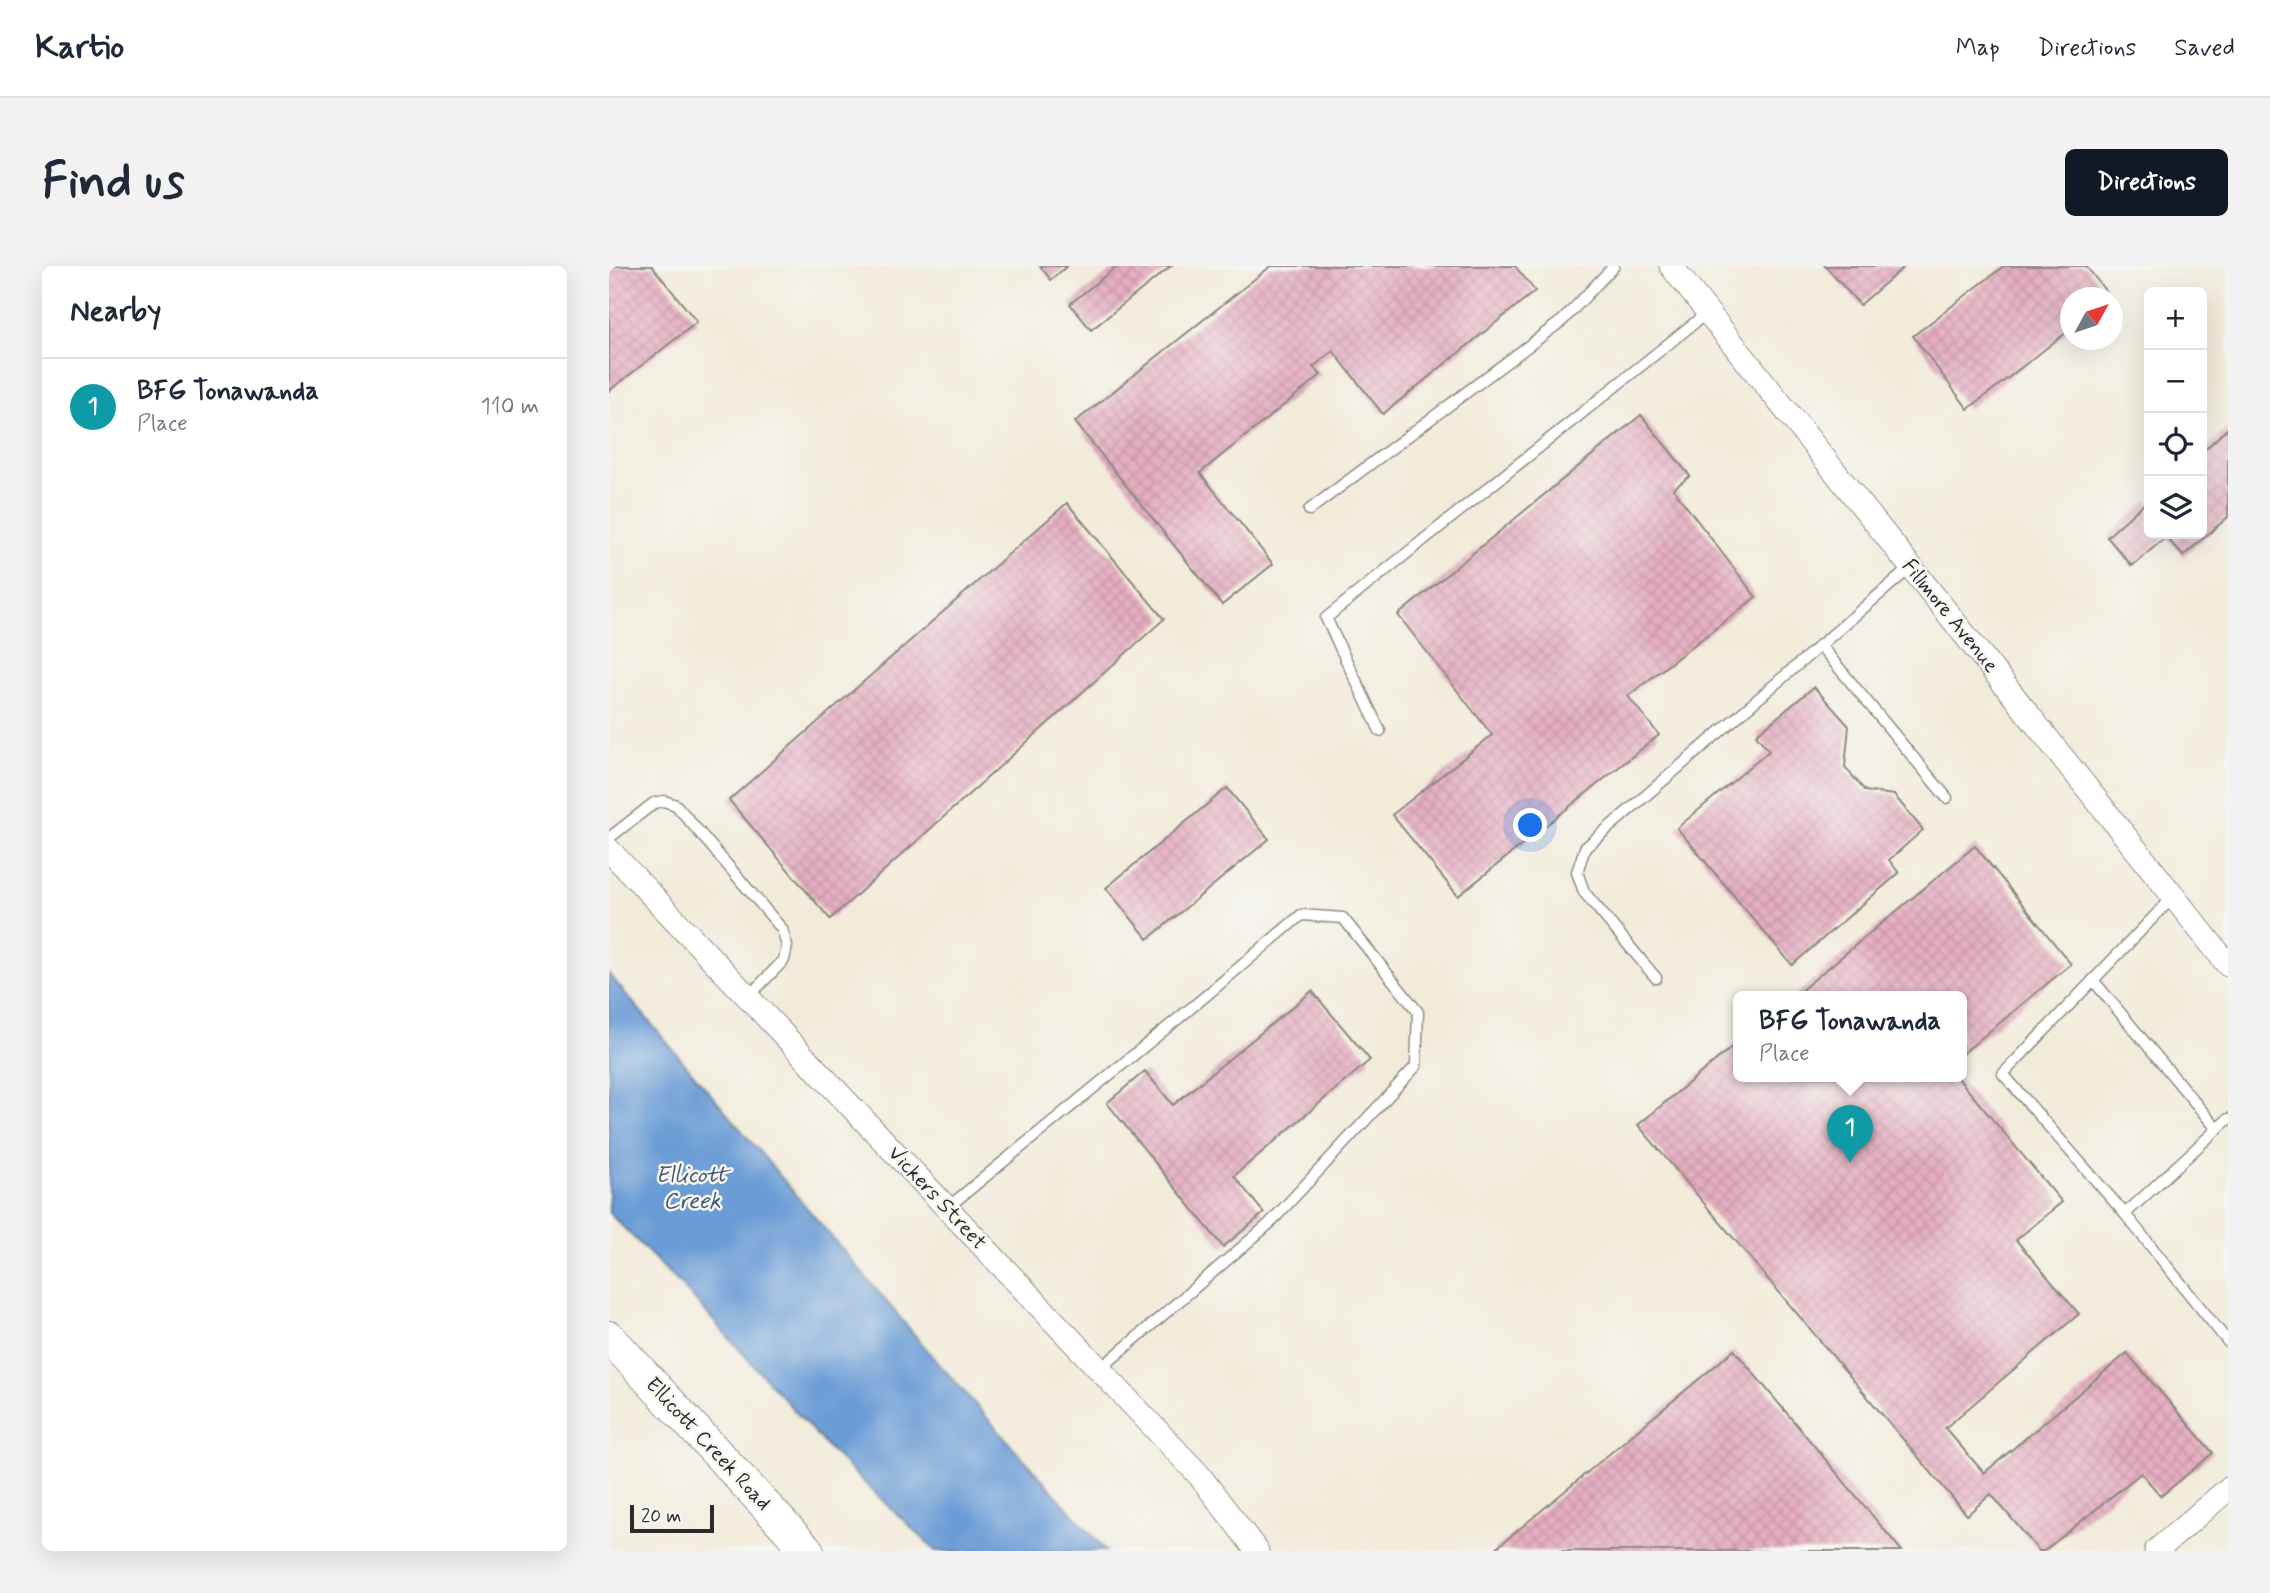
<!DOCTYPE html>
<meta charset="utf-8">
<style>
:root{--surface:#fff;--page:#f2f2f3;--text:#1f2937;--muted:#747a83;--line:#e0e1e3;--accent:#111827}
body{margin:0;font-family:Mynerve,sans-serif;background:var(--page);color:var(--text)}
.controls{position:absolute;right:21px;top:21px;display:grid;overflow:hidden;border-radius:10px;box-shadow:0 7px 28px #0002}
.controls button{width:63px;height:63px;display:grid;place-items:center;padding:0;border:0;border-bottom:2px solid var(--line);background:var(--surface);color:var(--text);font:35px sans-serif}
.compass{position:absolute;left:1451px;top:21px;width:63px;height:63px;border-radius:50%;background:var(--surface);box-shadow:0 7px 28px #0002;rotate:50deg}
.scale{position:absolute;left:21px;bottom:18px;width:84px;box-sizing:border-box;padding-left:7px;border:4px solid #2b2b2b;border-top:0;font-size:19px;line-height:24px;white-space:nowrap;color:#2b2b2b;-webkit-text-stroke:5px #f6f6f2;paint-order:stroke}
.you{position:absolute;left:922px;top:560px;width:24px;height:24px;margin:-18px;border:5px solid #fff;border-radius:50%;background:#1a73e8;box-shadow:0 0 0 10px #1a73e833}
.badge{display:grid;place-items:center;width:46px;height:46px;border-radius:50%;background:var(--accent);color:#fff;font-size:23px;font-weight:700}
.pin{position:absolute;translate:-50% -58px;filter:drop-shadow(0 2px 4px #0008)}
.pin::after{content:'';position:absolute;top:37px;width:24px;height:21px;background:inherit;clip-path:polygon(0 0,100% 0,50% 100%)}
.popup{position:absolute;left:1124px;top:725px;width:234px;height:91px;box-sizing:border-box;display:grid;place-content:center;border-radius:10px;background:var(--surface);filter:drop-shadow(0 2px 5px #0005);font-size:23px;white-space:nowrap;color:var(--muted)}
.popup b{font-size:26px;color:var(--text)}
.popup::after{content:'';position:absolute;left:50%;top:100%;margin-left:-14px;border:14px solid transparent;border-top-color:var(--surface)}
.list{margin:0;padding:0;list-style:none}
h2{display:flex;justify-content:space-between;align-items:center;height:91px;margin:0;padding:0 28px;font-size:30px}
h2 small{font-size:23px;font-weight:400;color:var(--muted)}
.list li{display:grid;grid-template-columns:46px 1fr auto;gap:21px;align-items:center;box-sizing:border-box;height:98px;padding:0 28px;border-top:2px solid var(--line)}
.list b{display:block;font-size:26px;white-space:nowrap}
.list p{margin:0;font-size:23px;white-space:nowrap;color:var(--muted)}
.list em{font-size:23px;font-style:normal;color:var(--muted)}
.icon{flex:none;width:38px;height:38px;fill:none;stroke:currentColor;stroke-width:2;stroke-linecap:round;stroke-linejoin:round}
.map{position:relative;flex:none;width:1619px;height:1285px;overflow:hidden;border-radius:10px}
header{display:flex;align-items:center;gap:42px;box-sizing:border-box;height:98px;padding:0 35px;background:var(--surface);border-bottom:2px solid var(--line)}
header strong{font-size:33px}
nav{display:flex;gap:38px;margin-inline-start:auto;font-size:24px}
.intro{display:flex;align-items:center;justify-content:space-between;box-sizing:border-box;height:168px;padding:0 42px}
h1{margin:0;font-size:49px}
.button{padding:18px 32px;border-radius:10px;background:var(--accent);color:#fff;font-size:24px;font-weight:700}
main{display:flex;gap:42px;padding:0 42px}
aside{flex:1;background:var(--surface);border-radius:10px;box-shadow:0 7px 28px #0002}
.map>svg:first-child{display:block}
.water{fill:#6b9cd5;stroke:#4b6480;stroke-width:2}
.building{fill:url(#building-cross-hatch)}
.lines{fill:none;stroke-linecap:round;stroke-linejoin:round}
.lane-casing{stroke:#8e8b82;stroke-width:13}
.street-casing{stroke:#8e8b82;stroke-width:25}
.secondary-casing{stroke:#8e8b82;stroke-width:34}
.lane{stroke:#fff;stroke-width:10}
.street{stroke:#fff;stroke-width:23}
.secondary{stroke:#fff;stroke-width:32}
.labels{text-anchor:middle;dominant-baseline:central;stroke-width:5;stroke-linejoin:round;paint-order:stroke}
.street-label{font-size:21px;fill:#2b2b2b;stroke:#f6f6f2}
.water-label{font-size:23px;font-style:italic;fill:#45586f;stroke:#f6f6f2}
</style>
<header>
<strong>Kartio</strong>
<nav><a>Map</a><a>Directions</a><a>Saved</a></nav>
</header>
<div class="intro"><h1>Find us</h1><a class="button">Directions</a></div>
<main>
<aside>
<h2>Nearby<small></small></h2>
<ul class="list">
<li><span class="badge" style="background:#0f9aa8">1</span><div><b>BFG Tonawanda</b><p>Place</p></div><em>110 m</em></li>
</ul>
</aside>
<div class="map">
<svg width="1619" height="1285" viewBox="0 0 1619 1285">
<defs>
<pattern id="building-cross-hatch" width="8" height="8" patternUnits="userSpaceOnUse" patternTransform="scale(1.75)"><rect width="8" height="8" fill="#e6aec1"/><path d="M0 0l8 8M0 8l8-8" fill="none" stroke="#c596a6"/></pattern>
</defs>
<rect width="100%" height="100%" fill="#f6f6f2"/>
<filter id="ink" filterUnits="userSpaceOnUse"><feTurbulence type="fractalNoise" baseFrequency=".0143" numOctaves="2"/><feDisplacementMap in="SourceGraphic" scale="14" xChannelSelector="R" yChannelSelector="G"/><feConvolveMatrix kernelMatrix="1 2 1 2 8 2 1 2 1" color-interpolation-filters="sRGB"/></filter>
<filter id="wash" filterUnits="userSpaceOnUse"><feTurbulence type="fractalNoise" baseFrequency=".00686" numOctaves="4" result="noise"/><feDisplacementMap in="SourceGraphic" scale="28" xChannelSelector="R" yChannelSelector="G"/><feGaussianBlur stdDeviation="1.57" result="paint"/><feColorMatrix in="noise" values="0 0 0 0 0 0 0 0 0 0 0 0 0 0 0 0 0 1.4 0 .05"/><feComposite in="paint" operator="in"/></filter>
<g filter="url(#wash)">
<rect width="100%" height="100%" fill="#f2ebda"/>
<!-- water -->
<polygon class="water" points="0,708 331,1099 497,1285 327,1285 219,1182 75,1022 0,947"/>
<g id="blocks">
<!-- building -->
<g class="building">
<polygon points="0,0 43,0 88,56 0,125"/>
<polygon points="431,0 458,0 442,14"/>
<polygon points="508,0 562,0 482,64 461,38"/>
<polygon points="662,0 906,0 926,25 774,148 724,85 704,101 712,109 591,207 664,298 613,339 466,156"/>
<polygon points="1216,0 1296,0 1251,39"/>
<polygon points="1395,0 1477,0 1502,32 1462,32 1462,63 1359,143 1304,70"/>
<polygon points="1032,149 1081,210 1064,223 1147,331 1019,430 1050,469 849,630 783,549 883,469 789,349"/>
<polygon points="1619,162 1619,251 1574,290 1557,271 1523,300 1498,271 1540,233 1540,268 1593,268 1593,186"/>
<polygon points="458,237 555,353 221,653 120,534"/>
<polygon points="1205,421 1240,460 1236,501 1256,525 1285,529 1314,564 1280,594 1290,607 1183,699 1068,562 1160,485 1147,469"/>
<polygon points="618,522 660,573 539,673 497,622"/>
<polygon points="1366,580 1462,698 1353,788 1353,731 1184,731"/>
<polygon points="703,725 761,794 625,910 655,947 614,981 498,837 536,805 564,839"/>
<polygon points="1129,776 1129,811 1348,811 1453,936 1407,974 1470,1048 1336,1162 1375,1207 1518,1087 1604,1187 1552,1230 1532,1207 1435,1285 1430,1285 1382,1228 1358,1249 1029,859"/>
<polygon points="1125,1084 1293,1285 884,1285"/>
</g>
</g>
</g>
<g filter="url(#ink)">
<use href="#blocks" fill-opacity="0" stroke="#8e8b82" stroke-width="2"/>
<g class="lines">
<!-- lane casing -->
<g class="lane-casing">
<g id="lane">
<polyline points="700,244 954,54 1005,0"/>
<polyline points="1211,379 1338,532"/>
<polyline points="771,465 717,352 1099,46"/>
<polyline points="0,572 45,537 55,535 67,539 173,663 178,680 175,694 139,731"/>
<polyline points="1564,631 1394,808 1516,948 1619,853"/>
<polyline points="1047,712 975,626 968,606 976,582 1302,301"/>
<polyline points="1484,714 1608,863"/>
<polyline points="338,942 593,733 692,649 734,652 809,746 807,800 660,958 491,1103"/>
<polyline points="1516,948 1619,1076"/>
</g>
</g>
<!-- street casing -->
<g class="street-casing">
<g id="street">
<polyline points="1062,0 1619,699"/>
<polyline points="0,584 590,1209 648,1285"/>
<polyline points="1547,1285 1619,1223"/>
</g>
</g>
<!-- secondary casing -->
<g class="secondary-casing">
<polyline id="secondary" points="0,1071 199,1285"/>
</g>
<!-- lane -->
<use href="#lane" class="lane"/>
<!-- street -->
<use href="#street" class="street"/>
<!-- secondary -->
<use href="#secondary" class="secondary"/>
</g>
</g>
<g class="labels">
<!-- street labels -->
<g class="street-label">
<text transform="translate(1341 350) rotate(51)">Fillmore Avenue</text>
<text transform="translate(328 932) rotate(47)">Vickers Street</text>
<text transform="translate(99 1178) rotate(47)">Ellicott Creek Road</text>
</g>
<!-- water labels -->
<g class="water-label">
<text x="83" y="910">Ellicott<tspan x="83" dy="26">Creek</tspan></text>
</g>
</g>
</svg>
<div class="controls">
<button>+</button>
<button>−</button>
<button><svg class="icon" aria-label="locate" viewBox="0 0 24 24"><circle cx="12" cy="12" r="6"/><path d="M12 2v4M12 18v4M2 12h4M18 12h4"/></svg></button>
<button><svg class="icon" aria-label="layers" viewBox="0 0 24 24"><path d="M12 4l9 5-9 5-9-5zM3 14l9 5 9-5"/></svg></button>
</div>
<svg class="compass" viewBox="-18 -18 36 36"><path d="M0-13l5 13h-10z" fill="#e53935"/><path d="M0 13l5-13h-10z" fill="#747a83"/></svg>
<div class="scale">20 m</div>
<div class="you"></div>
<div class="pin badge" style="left:1241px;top:897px;background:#0f9aa8">1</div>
<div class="popup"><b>BFG Tonawanda</b>Place</div>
</div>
</main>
